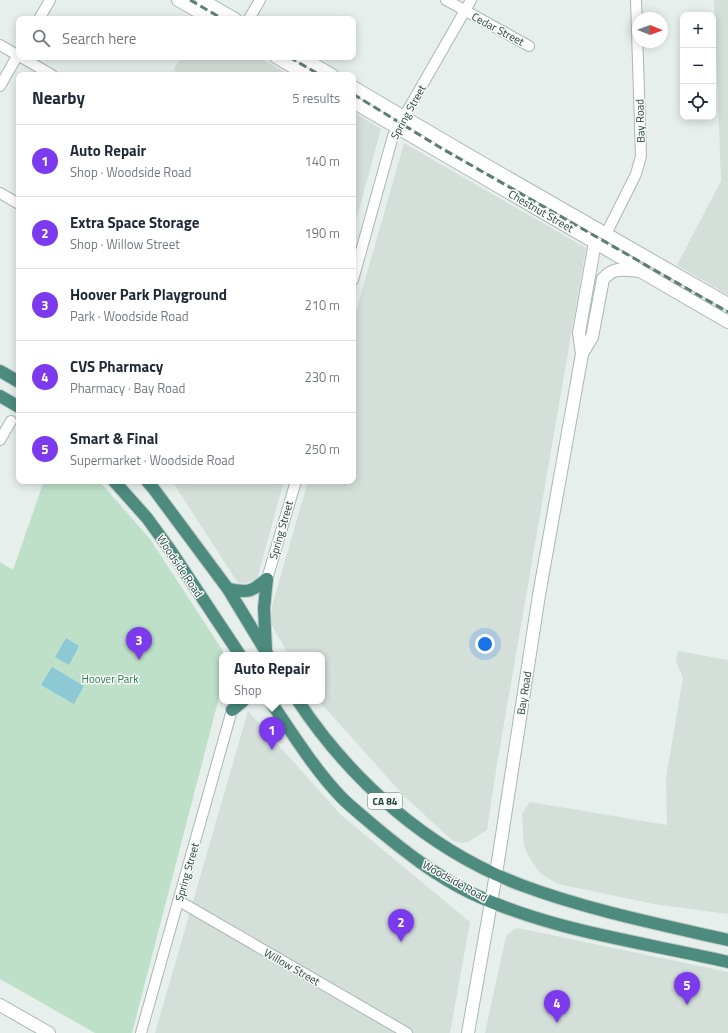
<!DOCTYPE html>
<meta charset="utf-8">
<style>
:root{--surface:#fff;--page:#f2f2f3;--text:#1f2937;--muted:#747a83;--line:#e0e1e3;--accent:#7c3aed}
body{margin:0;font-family:"Titillium Web",sans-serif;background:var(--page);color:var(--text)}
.controls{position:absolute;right:12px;top:12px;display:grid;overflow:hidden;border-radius:8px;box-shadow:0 2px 10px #0003}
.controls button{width:36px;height:36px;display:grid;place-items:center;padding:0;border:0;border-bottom:1px solid var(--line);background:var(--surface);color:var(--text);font:20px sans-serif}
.compass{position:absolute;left:632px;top:12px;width:36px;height:36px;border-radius:50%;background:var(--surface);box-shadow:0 2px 10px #0003;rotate:91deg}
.you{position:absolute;left:485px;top:644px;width:14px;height:14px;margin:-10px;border:3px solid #fff;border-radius:50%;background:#1a73e8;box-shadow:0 0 0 6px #1a73e833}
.badge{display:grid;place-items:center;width:26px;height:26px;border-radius:50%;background:var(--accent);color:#fff;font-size:13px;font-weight:700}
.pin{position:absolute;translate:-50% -33px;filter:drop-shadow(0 1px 2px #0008)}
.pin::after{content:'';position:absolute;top:21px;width:14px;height:12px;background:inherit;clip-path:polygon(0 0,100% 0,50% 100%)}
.popup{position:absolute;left:219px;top:652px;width:106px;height:52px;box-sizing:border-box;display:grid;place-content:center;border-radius:8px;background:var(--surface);filter:drop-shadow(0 1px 3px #0005);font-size:13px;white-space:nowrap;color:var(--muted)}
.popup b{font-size:15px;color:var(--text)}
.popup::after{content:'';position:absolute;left:50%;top:100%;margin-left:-8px;border:8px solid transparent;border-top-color:var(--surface)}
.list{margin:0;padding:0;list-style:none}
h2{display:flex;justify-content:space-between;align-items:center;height:52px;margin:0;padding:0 16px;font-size:17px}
h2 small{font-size:13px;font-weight:400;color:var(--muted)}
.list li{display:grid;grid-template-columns:26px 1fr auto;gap:12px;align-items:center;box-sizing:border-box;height:72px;padding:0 16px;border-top:1px solid var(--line)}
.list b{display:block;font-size:15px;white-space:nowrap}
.list p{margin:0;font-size:13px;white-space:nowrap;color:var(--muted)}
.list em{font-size:13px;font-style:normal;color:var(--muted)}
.icon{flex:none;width:22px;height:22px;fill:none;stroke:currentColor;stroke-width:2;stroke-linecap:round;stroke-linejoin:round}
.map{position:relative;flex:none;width:728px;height:1033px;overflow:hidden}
.search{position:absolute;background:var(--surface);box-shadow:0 2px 10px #0003;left:16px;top:16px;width:340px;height:44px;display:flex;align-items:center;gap:10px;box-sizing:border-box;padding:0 14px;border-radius:8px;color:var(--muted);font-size:15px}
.panel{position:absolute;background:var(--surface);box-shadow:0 2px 10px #0003;left:16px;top:72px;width:340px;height:412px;border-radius:8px}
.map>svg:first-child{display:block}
.built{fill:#d4dfda}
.green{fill:#bee0c8}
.water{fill:#8dc8d5}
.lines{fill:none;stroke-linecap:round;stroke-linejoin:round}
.minor-casing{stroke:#a8b8b3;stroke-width:12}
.tertiary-casing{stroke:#a8b8b3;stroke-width:14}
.trunk-casing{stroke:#c2cac8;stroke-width:14}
.minor{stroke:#fff;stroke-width:10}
.tertiary{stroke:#fff;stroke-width:12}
.trunk{stroke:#4c8b7e;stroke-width:12}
.rail{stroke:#5f7d76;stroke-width:3;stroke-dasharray:8 4;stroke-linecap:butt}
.labels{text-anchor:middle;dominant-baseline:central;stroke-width:3;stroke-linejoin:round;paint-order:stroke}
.shield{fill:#f7fbf9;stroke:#637a74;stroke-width:1}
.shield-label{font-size:10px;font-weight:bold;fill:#24423b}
.street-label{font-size:11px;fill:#24423b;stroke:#f7fbf9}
.park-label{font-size:11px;fill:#2c7b4c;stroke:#f7fbf9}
</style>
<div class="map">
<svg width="728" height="1033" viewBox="0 0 728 1033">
<rect width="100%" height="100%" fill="#e6efeb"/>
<!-- built -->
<g class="built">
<polygon points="714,0 728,0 728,295 677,265 721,181"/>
<polygon points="181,57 258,57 289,75 182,75 173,70"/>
<polygon points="353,112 381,129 353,231"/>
<polygon points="404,143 586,248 496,770 487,830 468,842 462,843 453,841 404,796 319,701 322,701 322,655 289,655 271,624 272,606 308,481 353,481 353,322"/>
<polygon points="172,481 284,481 259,572 257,578 253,581 245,583 238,583"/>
<polygon points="678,651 728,660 728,914 654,904 558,884 541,874 530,859 524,846 522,814 530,802 667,825 666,778 683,678 676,662"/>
<polygon points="248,711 341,815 470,922 450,1033 155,1033"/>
<polygon points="518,928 728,972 728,1033 485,1033 506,936 513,930"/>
</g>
<!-- green -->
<polygon class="green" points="44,481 99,481 150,539 221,648 224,655 222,655 222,686 132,1033 95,1033 0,979 0,562 13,570"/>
<!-- water -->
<g class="water">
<polygon points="66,638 79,646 69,665 55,657"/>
<polygon points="52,667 84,686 74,704 41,685"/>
</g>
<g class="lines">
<!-- minor casing -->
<g class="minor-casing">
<g id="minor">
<polyline points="446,0 529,46"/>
<polyline points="39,19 50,0"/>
<polyline points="249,19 260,0"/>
<polyline points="0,45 19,56"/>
<polyline points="21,57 52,75"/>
<polyline points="0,86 19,53"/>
<polyline points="0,193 19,204"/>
<polyline points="606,234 636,174 641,156 636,0"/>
<polyline points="353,280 393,136 471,0"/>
<polyline points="0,440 11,421"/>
<polyline points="267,579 296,481"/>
<polyline points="179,901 407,1033"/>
<polyline points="141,1033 232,710"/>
</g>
</g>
<!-- tertiary casing -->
<g class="tertiary-casing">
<g id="tertiary">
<polyline points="178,0 211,19"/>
<polyline points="202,0 235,19"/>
<polyline points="276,57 307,75"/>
<polyline points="301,57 332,75"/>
<polyline points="353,87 460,150 728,304"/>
<polyline points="353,102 630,263 640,271 728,322"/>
<polyline points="582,354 579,333 595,242"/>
<polyline points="0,1005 49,1033"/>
<path d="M468,1033l28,-159 43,-279 43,-241 10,-17 11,-58c12,-13 21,-9 37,-8"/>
</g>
</g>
<!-- trunk casing -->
<g class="trunk-casing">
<g id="trunk">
<polyline points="0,371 19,382"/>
<polyline points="0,396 19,407"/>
<polyline points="114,481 147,518 171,551 240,655"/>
<polyline points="147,481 153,488 228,589 268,655"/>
<path d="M228,589c21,4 23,3 39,-10"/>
<polyline points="266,650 264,608 267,579"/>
<path d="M270,701c23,33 44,68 72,97 10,10 22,19 32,28 30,25 62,50 97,67 80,38 172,49 257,69"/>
<path d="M298,701c54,81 131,149 223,184 67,25 137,39 207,55"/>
<polyline points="232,710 243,701"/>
</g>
</g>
<!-- minor -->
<use href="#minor" class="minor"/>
<!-- tertiary -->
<use href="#tertiary" class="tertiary"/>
<!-- trunk -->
<use href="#trunk" class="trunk"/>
<!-- rail -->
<g class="rail">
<polyline points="190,0 223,19"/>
<polyline points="289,57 320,75"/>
<polyline points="353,94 441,148 728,312"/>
</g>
</g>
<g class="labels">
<!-- shield labels -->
<rect class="shield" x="368" y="793" width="34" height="16" rx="3"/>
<g class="shield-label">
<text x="385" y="801">CA 84</text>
</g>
<!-- street labels -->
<g class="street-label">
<text transform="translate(498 29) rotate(28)">Cedar Street</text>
<text transform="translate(408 112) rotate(-61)">Spring Street</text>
<text transform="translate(640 121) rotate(-92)">Bay Road</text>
<text transform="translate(541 211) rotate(30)">Chestnut Street</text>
<text transform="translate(281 530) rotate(-74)">Spring Street</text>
<text transform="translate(180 566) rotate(56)">Woodside Road</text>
<text transform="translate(524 693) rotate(-81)">Bay Road</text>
<text transform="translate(187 872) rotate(-74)">Spring Street</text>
<text transform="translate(455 881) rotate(29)">Woodside Road</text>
<text transform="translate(292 967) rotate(30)">Willow Street</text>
</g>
<!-- park labels -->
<g class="park-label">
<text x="110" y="679">Hoover Park</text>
</g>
</g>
</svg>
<div class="controls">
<button>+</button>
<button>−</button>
<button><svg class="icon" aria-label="locate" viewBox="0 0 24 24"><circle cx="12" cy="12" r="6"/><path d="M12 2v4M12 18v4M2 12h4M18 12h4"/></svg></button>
</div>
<svg class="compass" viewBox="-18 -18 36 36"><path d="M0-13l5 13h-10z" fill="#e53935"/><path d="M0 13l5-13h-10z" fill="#747a83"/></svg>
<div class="you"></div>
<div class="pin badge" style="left:272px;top:750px">1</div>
<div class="popup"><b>Auto Repair</b>Shop</div>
<div class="pin badge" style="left:401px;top:942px">2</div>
<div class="pin badge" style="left:139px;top:660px">3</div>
<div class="pin badge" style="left:557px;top:1023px">4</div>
<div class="pin badge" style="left:687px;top:1005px">5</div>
<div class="search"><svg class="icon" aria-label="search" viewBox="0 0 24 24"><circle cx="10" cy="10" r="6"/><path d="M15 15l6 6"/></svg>Search here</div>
<section class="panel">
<h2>Nearby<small>5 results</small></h2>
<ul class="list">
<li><span class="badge">1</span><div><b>Auto Repair</b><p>Shop · Woodside Road</p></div><em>140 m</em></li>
<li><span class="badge">2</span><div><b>Extra Space Storage</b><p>Shop · Willow Street</p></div><em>190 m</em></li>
<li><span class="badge">3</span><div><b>Hoover Park Playground</b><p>Park · Woodside Road</p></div><em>210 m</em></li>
<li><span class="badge">4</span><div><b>CVS Pharmacy</b><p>Pharmacy · Bay Road</p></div><em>230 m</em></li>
<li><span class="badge">5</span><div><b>Smart &amp; Final</b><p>Supermarket · Woodside Road</p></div><em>250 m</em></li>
</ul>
</section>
</div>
